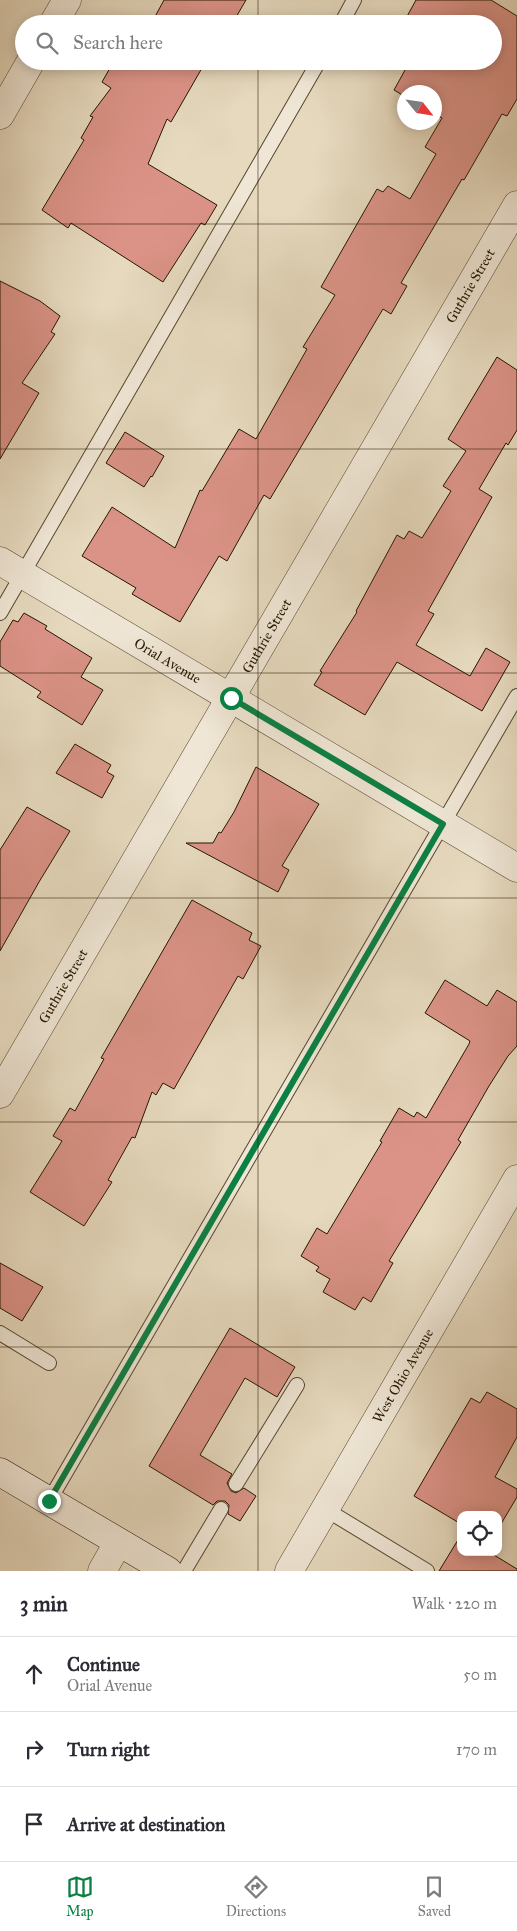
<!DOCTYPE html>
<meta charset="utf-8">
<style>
:root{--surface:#fff;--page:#f7f7f7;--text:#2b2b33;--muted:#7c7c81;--line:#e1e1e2;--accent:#0b8043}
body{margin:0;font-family:"IM FELL Great Primer",serif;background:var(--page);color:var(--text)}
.controls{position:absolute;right:15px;bottom:15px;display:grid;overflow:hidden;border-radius:10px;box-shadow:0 2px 12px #0003}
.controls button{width:45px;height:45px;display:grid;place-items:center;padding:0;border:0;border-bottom:1px solid var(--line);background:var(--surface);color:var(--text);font:25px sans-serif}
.compass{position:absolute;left:397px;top:85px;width:45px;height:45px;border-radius:50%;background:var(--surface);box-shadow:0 2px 12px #0003;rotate:120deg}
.stop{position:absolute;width:15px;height:15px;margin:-11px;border:4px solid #0b8043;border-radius:50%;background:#fff}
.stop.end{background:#0b8043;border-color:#fff;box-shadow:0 1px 5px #0008}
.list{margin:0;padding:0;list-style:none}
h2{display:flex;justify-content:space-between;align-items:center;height:65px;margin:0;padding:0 20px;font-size:21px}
h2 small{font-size:16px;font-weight:400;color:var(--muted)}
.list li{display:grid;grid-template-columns:32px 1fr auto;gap:15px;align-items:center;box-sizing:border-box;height:75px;padding:0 20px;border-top:1px solid var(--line)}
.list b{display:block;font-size:19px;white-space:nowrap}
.list p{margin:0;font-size:16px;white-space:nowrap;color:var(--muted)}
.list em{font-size:16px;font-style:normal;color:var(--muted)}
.icon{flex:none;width:28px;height:28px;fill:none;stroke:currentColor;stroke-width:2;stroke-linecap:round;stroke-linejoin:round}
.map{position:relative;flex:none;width:517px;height:1571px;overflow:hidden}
.search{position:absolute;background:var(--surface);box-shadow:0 2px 12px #0003;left:15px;right:15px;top:15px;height:55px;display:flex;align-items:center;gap:12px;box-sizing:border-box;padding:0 18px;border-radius:28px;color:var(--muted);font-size:19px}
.sheet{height:290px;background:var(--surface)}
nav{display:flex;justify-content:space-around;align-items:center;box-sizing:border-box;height:70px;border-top:1px solid var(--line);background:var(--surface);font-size:14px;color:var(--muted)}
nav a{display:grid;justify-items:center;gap:2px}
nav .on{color:var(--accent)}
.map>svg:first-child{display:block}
.building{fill:#db9387;stroke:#251600}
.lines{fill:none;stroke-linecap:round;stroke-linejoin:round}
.lane-casing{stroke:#554730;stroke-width:16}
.street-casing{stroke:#554730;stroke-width:29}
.secondary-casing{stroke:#251600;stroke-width:29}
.lane{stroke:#efe6d5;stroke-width:14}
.street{stroke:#efe6d5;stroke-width:28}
.secondary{stroke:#efe6d5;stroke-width:28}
.route{stroke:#0b8043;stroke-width:6}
.grid{fill:none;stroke:#251600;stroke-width:1;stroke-opacity:0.55}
.labels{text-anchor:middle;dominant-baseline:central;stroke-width:5;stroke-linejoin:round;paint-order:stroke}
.street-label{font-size:14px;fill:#251600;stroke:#efe6d5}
</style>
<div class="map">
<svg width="517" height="1571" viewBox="0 0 517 1571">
<rect width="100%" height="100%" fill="#e6d9be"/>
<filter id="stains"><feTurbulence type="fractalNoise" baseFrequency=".004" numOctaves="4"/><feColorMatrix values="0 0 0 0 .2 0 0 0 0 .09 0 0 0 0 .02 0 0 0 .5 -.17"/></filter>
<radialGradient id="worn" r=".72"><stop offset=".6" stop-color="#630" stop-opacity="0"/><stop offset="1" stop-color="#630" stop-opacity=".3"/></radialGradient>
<!-- building -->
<g class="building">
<polygon points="164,0 246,0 232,24 151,24"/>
<polygon points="416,0 491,0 517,16 517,99 507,116 502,114 464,180 462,179 425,242 401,283 407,286 391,314 383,309 270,499 264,495 227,561 219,556 180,622 132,594 136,588 82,556 112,507 175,548 200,490 202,491 239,429 256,439 307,349 303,347 335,295 321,287 377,189 383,192 388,186 410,199 436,154 425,147 442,118 434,114 434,92 404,92 404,96 394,90 410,61 493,61 493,24 412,24 405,20"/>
<polygon points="114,61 206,61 171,122 167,119 148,164 217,205 205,225 201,223 163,282 71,223 68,228 42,210 84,140 81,138 93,117 90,116 111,88 102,82"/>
<polygon points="0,281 40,301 60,316 51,332 55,334 22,383 39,393 0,459"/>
<polygon points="497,357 517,370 517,430 508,445 506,443 479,489 492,497 428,611 434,614 416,645 470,676 486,648 510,662 482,711 397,662 365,715 314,685 322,672 320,671 357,612 356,611 397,535 404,539 409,531 422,538 451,491 443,486 466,451 448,439"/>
<polygon points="125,432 164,456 152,477 151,476 144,487 106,463"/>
<polygon points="24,613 47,626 45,629 92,658 81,677 103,690 82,725 37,697 41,692 0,666 0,642 13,620 18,622"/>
<polygon points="75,744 111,765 107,772 114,776 102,798 56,773"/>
<polygon points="256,767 319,804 282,866 289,870 278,892 186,843 213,843 219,832 221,833 234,812"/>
<polygon points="27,807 70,831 39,882 0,951 0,850"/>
<polygon points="192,900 252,933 249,940 261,946 243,979 238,976 174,1089 163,1083 156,1095 152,1092 135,1138 132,1137 108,1180 112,1182 84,1226 30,1192 62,1141 53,1136 70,1108 75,1111 104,1059 101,1058"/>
<polygon points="445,980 487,1006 497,990 517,1002 517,1046 508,1056 489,1086 458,1140 461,1142 389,1261 393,1263 371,1302 363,1297 355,1310 323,1292 330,1279 316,1271 319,1267 301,1256 317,1228 327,1234 382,1142 380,1141 399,1108 414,1117 417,1112 426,1118 469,1044 470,1041 425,1013"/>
<polygon points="0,1263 43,1287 22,1321 0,1308"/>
<polygon points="230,1328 295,1367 277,1397 245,1378 200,1455 232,1474 227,1483 231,1491 236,1493 244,1488 256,1496 240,1521 228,1514 229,1505 225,1501 217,1501 213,1505 149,1466"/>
<polygon points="487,1392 517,1409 517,1437 495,1477 517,1489 517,1497 498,1529 498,1515 461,1515 461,1524 414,1496 471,1398 480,1403"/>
<polygon points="461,1535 461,1552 489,1552 517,1569 517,1571 439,1571"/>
</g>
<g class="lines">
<!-- lane casing -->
<g class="lane-casing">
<g id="lane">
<polyline points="341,24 354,0"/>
<polyline points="0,613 319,61"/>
<polyline points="0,1333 49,1363"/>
<polyline points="236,1484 297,1385"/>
<polyline points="49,1501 517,696"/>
<polyline points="325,1509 427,1571"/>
<polyline points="184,1571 221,1509"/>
</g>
</g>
<!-- street casing -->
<g class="street-casing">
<g id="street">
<polyline points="53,24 67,0"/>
<polyline points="0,115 31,61"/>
<path id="s1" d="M0,561l517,307"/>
<path id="s2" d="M0,1094l517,-889"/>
<polyline points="102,1571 118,1543"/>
<path id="s3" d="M289,1571l228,-392"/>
</g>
</g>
<!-- secondary casing -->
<g class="secondary-casing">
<polyline id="secondary" points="0,1472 168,1571"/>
</g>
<!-- lane -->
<use href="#lane" class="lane"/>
<!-- street -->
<use href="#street" class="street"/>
<!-- secondary -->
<use href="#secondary" class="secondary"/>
</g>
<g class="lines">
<!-- route -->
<polyline class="route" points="49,1501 443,824 231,698"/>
</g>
<!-- grid -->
<path class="grid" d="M258,0v24M258,61v1510M0,224h517M0,449h517M0,673h517M0,898h517M0,1122h517M0,1347h517"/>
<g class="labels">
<!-- street labels -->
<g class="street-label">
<text stroke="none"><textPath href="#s2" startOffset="935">Guthrie Street</textPath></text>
<text stroke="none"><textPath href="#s2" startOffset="530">Guthrie Street</textPath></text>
<text stroke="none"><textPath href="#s1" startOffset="195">Orial Avenue</textPath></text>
<text stroke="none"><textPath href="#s2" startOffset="125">Guthrie Street</textPath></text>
<text stroke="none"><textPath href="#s3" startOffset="226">West Ohio Avenue</textPath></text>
</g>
</g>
<rect width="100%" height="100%" filter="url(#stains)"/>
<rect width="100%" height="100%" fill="url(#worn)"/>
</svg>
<div class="controls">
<button><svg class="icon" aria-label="locate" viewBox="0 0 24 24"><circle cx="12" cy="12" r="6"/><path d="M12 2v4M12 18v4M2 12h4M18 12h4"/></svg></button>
</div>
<svg class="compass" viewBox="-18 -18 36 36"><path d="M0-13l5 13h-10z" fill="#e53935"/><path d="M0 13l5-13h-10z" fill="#7c7c81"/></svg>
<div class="stop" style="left:231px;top:698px"></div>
<div class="stop end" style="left:49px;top:1501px"></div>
<div class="search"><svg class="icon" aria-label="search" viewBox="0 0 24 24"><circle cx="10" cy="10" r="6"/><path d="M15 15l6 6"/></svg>Search here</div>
</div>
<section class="sheet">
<h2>3 min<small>Walk · 220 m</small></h2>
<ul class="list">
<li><svg class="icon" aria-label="ahead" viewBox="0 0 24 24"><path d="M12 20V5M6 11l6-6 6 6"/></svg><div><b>Continue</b><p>Orial Avenue</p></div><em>50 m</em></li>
<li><svg class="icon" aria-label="right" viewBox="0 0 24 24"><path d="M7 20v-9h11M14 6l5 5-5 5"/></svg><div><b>Turn right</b></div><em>170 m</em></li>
<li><svg class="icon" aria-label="arrive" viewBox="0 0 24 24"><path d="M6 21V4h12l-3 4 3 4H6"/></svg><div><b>Arrive at destination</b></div></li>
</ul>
</section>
<nav>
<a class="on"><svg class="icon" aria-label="map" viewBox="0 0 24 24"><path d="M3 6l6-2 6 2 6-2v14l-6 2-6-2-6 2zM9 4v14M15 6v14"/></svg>Map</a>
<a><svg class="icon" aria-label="directions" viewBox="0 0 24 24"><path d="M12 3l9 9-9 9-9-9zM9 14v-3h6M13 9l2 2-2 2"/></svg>Directions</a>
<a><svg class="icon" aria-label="saved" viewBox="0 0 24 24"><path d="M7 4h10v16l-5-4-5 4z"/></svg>Saved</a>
</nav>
